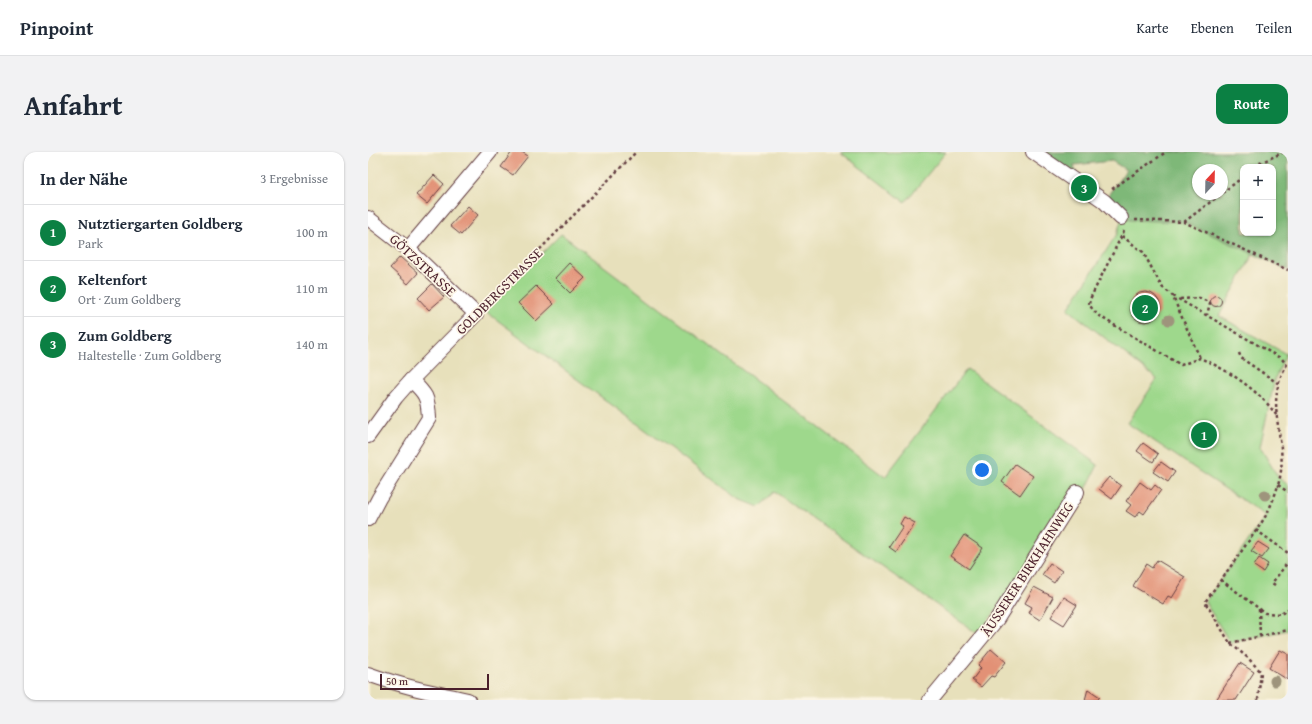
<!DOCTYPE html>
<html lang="de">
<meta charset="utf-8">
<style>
:root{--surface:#fff;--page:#f2f2f3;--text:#1f2937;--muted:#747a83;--line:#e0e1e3;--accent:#0b8043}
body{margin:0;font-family:"Gentium Book Plus",serif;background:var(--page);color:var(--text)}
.controls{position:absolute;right:12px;top:12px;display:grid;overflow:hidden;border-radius:8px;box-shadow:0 1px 3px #0004}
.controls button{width:36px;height:36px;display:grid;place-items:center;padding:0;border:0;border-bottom:1px solid var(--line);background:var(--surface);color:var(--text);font:20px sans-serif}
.compass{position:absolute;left:824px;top:12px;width:36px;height:36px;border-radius:50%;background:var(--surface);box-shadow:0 1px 3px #0004;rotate:22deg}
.scale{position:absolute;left:12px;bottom:10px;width:109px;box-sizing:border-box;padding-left:4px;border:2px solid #4a1f2b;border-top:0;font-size:11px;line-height:14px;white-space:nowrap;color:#4a1f2b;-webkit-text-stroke:3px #fcf5e5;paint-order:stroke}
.you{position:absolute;left:614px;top:318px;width:14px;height:14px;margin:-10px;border:3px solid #fff;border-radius:50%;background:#1a73e8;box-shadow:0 0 0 6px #1a73e833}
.badge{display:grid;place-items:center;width:26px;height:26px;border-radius:50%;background:var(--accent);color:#fff;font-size:13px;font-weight:700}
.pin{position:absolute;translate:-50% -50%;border:2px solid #fff;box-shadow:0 1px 4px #0006}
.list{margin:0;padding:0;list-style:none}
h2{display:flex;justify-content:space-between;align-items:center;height:52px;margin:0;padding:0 16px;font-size:17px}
h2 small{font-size:13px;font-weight:400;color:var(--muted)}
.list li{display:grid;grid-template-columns:26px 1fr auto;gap:12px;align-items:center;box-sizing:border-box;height:56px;padding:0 16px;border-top:1px solid var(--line)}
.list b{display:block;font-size:15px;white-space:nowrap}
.list p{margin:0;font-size:13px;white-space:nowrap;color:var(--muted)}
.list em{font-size:13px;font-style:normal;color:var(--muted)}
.map{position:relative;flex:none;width:920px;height:548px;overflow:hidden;border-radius:12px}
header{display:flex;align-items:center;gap:24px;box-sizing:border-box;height:56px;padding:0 20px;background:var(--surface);border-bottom:1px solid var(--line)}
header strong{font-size:19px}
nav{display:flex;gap:22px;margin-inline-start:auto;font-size:14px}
.intro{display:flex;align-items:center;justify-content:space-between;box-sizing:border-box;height:96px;padding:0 24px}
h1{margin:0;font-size:28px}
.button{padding:10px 18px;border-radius:12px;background:var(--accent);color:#fff;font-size:14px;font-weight:700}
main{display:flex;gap:24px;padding:0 24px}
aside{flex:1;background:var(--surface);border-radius:12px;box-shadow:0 1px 3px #0004}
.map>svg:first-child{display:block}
.green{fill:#9ed88c;stroke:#747c5c}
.forest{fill:#7eb878;stroke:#646c52;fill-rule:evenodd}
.building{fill:#e29176}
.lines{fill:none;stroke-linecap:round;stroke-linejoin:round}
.minor-casing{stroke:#623c41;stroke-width:16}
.path{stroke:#623c41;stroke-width:2.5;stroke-dasharray:3 3;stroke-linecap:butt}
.minor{stroke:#fff;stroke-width:14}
.tree{fill:#9e947c}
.labels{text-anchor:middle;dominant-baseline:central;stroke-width:3.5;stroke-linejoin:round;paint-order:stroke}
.street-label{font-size:14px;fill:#4a1f2b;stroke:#fcf5e5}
</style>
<header>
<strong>Pinpoint</strong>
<nav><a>Karte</a><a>Ebenen</a><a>Teilen</a></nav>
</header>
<div class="intro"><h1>Anfahrt</h1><a class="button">Route</a></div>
<main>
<aside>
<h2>In der Nähe<small>3 Ergebnisse</small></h2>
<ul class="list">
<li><span class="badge">1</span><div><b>Nutztiergarten Goldberg</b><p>Park</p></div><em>100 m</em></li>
<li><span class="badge">2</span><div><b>Keltenfort</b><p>Ort · Zum Goldberg</p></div><em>110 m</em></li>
<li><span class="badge">3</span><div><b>Zum Goldberg</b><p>Haltestelle · Zum Goldberg</p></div><em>140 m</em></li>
</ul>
</aside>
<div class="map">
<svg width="920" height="548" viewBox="0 0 920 548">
<rect width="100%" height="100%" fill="#fcf5e5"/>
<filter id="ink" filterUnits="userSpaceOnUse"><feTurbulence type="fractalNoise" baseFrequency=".025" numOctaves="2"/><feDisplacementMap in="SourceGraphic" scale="8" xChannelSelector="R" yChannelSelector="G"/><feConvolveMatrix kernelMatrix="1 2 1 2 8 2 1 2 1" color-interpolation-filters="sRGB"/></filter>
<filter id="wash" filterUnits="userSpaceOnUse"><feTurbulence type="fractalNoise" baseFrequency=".012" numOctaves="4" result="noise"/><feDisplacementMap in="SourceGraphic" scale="16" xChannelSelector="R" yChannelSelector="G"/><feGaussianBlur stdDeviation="0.9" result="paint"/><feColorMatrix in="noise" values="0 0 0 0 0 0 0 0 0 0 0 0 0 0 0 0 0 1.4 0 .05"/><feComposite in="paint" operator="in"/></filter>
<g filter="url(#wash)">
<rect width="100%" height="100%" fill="#e7e0bb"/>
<!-- green -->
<g class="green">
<polygon points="472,0 578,0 537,50"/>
<polygon points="756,59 815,63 888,97 851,164 918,202 907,226 892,295 910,325 920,333 920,478 862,491 837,450 898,364 759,271 789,227 700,157 749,82"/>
<polygon points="193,82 517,325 599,217 730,313 713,347 610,482 407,340 391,355 371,347 117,159"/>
</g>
<!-- forest -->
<path class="forest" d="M666,0h254v118l-104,-48 -54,-2 -9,-2 -17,-17 22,-31 -14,-9 -38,4 3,18zM875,15h30v66h-30zM830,18h24v24h-24z"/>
<g id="blocks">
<!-- building -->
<g class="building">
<polygon points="144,0 154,0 160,4 145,23 133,15"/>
<polygon points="66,23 76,32 59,52 48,43"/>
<polygon points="100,54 110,63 93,83 82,74"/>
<polygon points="32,105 50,121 40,132 22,116"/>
<polygon points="201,111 217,126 202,141 187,126"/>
<polygon points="64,132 76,145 61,158 50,146"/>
<polygon points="168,134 186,152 168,169 150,151"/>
<circle cx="777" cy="155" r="15"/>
<circle cx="848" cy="149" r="5.5"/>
<polygon points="775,291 790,302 785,310 769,299"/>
<polygon points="793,310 807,320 800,330 785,320"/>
<polygon points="647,312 665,324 652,343 634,330"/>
<polygon points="741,325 753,334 744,347 731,337"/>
<polygon points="772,330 783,338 787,333 793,338 776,362 772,359 767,365 758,359 763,353 758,349"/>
<polygon points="536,365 547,371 528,400 521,395 535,374 532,372"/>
<polygon points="596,383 615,396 601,417 582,404"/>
<polygon points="890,390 901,397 894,406 883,399"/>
<polygon points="891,406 900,412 895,420 886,414"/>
<polygon points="789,408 817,425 804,446 800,444 795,452 765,434 778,412 784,416"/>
<polygon points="682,411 694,419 686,431 674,423"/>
<polygon points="666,435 685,445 672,468 661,461 664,455 657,451"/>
<polygon points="696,445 709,453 696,473 683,465"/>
<polygon points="623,497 638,510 626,525 623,524 613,535 604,528 613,516 610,513"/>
<polygon points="912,498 920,502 920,528 901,516"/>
<polygon points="872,511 886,520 868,548 848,548"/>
<polygon points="720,537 732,545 729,548 717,548"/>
</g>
</g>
</g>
<g filter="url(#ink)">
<use href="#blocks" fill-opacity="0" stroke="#623c41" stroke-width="1"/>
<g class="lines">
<!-- minor casing -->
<g class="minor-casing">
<g id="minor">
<polyline points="665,0 736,49 753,66"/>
<polyline points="0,66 40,97 108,162 43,228 28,245 0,284"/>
<polyline points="40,97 122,0"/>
<path d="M0,367l11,-21 50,-80c-1,-21 -3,-24 -18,-38"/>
<path d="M0,522c33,12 66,19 100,26"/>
<polyline points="562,548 629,467 709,340"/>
</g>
</g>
<!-- path -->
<g class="path">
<polyline points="887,15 892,11 916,0"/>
<polyline points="744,37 798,0"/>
<polyline points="854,41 875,25"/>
<polyline points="767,68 816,70 920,118"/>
<polyline points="816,70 853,42"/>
<path d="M756,79l-34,68 -1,5 4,6 6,6 82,49 19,-7c28,12 59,32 77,58"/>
<polyline points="754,84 775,100 794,135 804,143 832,206"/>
<polyline points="805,144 914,207 919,213"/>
<polyline points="812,147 832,146 842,151 839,163"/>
<polyline points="117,153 268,0"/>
<polyline points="871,201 873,206 911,232"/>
<polyline points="910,333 920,340"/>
<polyline points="888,378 920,401"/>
<polyline points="853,428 897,461 913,462 920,457"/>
<polyline points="907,433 904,431 920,410"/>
<polyline points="891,457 892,484"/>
<polyline points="862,491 920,478"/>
<path d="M890,548l3,-28 -13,-14 -18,-15 -25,-41c12,-17 24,-33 36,-50 8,-12 17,-23 24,-35 6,-10 13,-29 15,-40 8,-40 -18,-74 8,-114"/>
</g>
<!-- minor -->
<use href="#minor" class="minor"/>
</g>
<!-- trees -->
<g class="tree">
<circle cx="801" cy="168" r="5.5"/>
<circle cx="897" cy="343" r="5.5"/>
<circle cx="907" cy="529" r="5.5"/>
</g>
</g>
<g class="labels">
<!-- street labels -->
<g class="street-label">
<text transform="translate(55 113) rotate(43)">GÖTZSTRASSE</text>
<text transform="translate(131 139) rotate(-45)">GOLDBERGSTRASSE</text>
<text transform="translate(659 417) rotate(-57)">ÄUSSERER BIRKHAHNWEG</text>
</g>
</g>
</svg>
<div class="controls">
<button>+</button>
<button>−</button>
</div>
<svg class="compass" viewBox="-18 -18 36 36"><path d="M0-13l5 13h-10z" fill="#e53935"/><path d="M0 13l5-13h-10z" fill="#747a83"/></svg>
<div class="scale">50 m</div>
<div class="you"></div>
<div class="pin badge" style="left:836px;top:283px">1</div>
<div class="pin badge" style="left:777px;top:156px">2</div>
<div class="pin badge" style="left:716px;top:36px">3</div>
</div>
</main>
